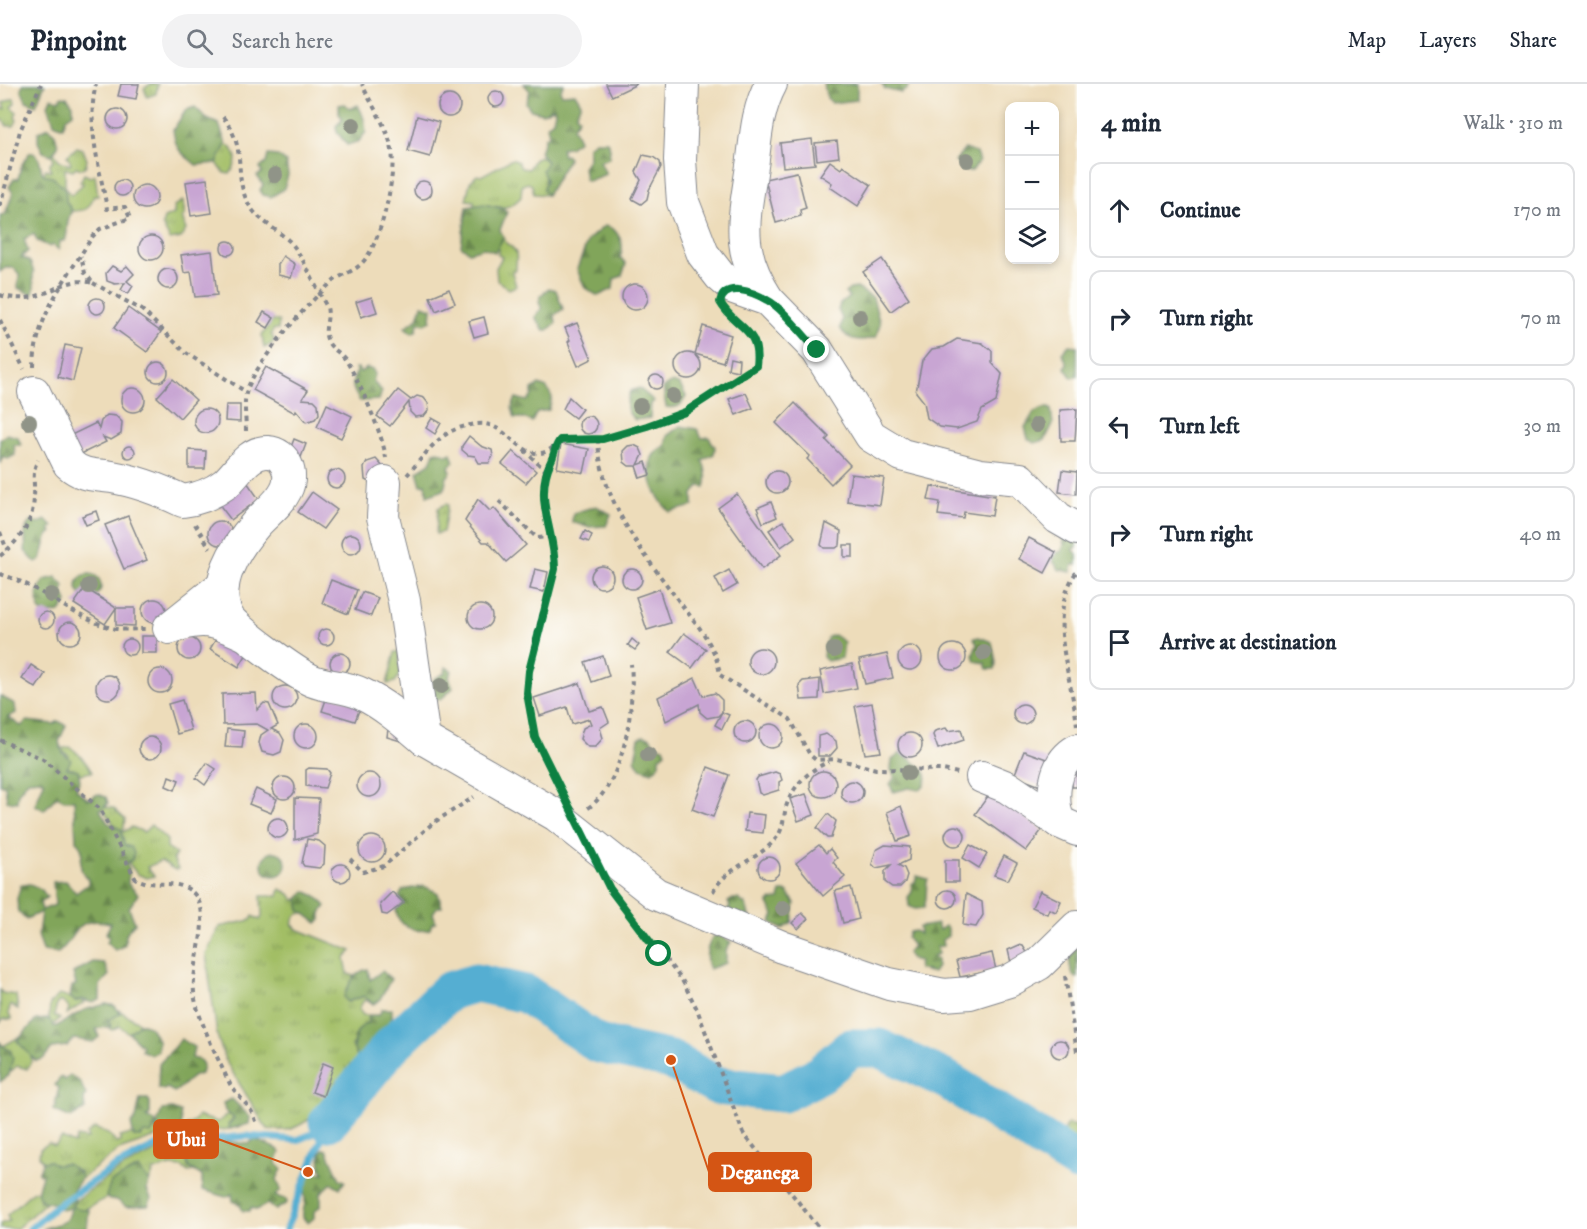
<!DOCTYPE html>
<meta charset="utf-8">
<style>
:root{--surface:#fff;--page:#f2f2f3;--text:#1f2937;--muted:#747a83;--line:#e0e1e3}
body{margin:0;font-family:"IM FELL DW Pica",serif;background:var(--page);color:var(--text)}
.controls{position:absolute;right:18px;top:18px;display:grid;overflow:hidden;border-radius:12px;box-shadow:0 3px 9px #0003}
.controls button{width:54px;height:54px;display:grid;place-items:center;padding:0;border:0;border-bottom:2px solid var(--line);background:var(--surface);color:var(--text);font:30px sans-serif}
.stop{position:absolute;width:18px;height:18px;margin:-14px;border:4px solid #0b8043;border-radius:50%;background:#fff}
.stop.end{background:#0b8043;border-color:#fff;box-shadow:0 2px 6px #0008}
.list{margin:0;padding:0;list-style:none}
h2{display:flex;justify-content:space-between;align-items:center;height:78px;margin:0;padding:0 24px;font-size:26px}
h2 small{font-size:20px;font-weight:400;color:var(--muted)}
.list li{display:grid;grid-template-columns:39px 1fr auto;gap:18px;align-items:center;box-sizing:border-box;height:96px;margin:0 12px 12px;padding:0 12px;border:2px solid var(--line);border-radius:12px}
.list b{display:block;font-size:22px;white-space:nowrap}
.list em{font-size:20px;font-style:normal;color:var(--muted)}
.icon{flex:none;width:33px;height:33px;fill:none;stroke:currentColor;stroke-width:2;stroke-linecap:round;stroke-linejoin:round}
.map{position:relative;flex:none;width:1077px;height:1145px;overflow:hidden}
header{display:flex;align-items:center;gap:36px;box-sizing:border-box;height:84px;padding:0 30px;background:var(--surface);border-bottom:2px solid var(--line)}
header strong{font-size:28px}
nav{display:flex;gap:33px;margin-inline-start:auto;font-size:21px}
.search{width:420px;height:54px;background:var(--page);display:flex;align-items:center;gap:15px;box-sizing:border-box;padding:0 21px;border-radius:33px;color:var(--muted);font-size:22px}
main{display:flex}
aside{flex:1;background:var(--surface)}
.map>svg:first-child{display:block}
.grass{fill:url(#grass-tufts);stroke:#5e7662;stroke-width:1.5}
.forest{fill:url(#forest-firs);stroke:#4e6a5c;stroke-width:1.5}
.lines{fill:none;stroke-linecap:round;stroke-linejoin:round}
.stream{stroke:#54aed2;stroke-width:7}
.river{stroke:#54aed2;stroke-width:39}
.building{fill:#c8a5d3}
.minor-casing{stroke:#84868c;stroke-width:34}
.path{stroke:#84868c;stroke-width:4;stroke-dasharray:4.5 4.5;stroke-linecap:butt}
.minor{stroke:#fff;stroke-width:32}
.tree{fill:#909488}
.route{stroke:#0b8043;stroke-width:8}
.leader{fill:none;stroke:#d45514;stroke-width:2}
.callout-dot{fill:#d45514;stroke:#fdfcf7;stroke-width:2}
.callout{fill:#d45514;stroke:#d45514;stroke-width:2}
.callout-label{font-size:20px;text-anchor:middle;font-weight:bold;fill:#fff}
</style>
<header>
<strong>Pinpoint</strong>
<div class="search"><svg class="icon" aria-label="search" viewBox="0 0 24 24"><circle cx="10" cy="10" r="6"/><path d="M15 15l6 6"/></svg>Search here</div>
<nav><a>Map</a><a>Layers</a><a>Share</a></nav>
</header>
<main>
<div class="map">
<svg width="1077" height="1145" viewBox="0 0 1077 1145">
<defs>
<pattern id="grass-tufts" width="24" height="20" patternUnits="userSpaceOnUse" patternTransform="scale(1.5)"><rect width="24" height="20" fill="#a2be65"/><path d="M3 7l-1-3M5 7V3M7 7l1-3M15 17l-1-3M17 17v-4M19 17l1-3" fill="none" stroke="#839b56"/></pattern>
<pattern id="forest-firs" width="22" height="20" patternUnits="userSpaceOnUse" patternTransform="scale(1.5)"><rect width="22" height="20" fill="#81a55a"/><path d="M5 1l3.5 6h-7zM16 11l3.5 6h-7z" fill="#69874e"/></pattern>
</defs>
<rect width="100%" height="100%" fill="#fdfcf7"/>
<filter id="ink" filterUnits="userSpaceOnUse"><feTurbulence type="fractalNoise" baseFrequency=".0167" numOctaves="2"/><feDisplacementMap in="SourceGraphic" scale="12" xChannelSelector="R" yChannelSelector="G"/><feConvolveMatrix kernelMatrix="1 2 1 2 8 2 1 2 1" color-interpolation-filters="sRGB"/></filter>
<filter id="wash" filterUnits="userSpaceOnUse"><feTurbulence type="fractalNoise" baseFrequency=".008" numOctaves="4" result="noise"/><feDisplacementMap in="SourceGraphic" scale="24" xChannelSelector="R" yChannelSelector="G"/><feGaussianBlur stdDeviation="1.35" result="paint"/><feColorMatrix in="noise" values="0 0 0 0 0 0 0 0 0 0 0 0 0 0 0 0 0 1.4 0 .05"/><feComposite in="paint" operator="in"/></filter>
<g filter="url(#wash)">
<rect width="100%" height="100%" fill="#eddcba"/>
<!-- grass -->
<g class="grass">
<polygon points="151,0 158,0 156,10 147,13 144,4"/>
<polygon points="14,14 15,19 11,23 17,28 15,33 17,36 14,42 7,42 3,36 0,37 0,24 5,25 3,19"/>
<path d="M226,60c12,8 13,17 4,30l-6,-1 -7,-10z"/>
<path d="M77,63l6,2 4,11 -2,7 -4,2 -5,-2 -3,3 -8,-1c1,11 -3,17 6,26l12,-11 -3,-2 4,-8 6,3 5,-2 3,21h-4c-6,14 -7,15 -22,15l-6,-10 -1,-13 -11,-10 -11,-3 3,-6 5,2 -1,-8 4,-3 -2,-5 2,-2 5,7 10,5 2,-2 -4,-7z"/>
<path d="M541,72l6,6 -3,12 3,21 -13,-1 -2,-9 -4,-2 -6,2 -1,12c-19,21 -26,2 -47,10v-6l-8,-1 4,-18 7,-7 4,1 31,-17 6,3 3,6 7,1 7,-11z"/>
<polygon points="183,117 185,131 182,133 186,146 181,154 170,156 162,141 164,134 174,130 174,122"/>
<path d="M504,153l2,6c14,9 10,12 10,27l-4,2 4,14 -7,3 -12,-9 -1,-12 6,-11 -4,-2v-12z"/>
<polygon points="272,237 279,237 278,246 274,245 271,250 274,255 272,260 264,264 262,251"/>
<polygon points="446,420 448,421 443,448 436,450 438,424"/>
<polygon points="399,567 400,591 395,598 387,600 395,568"/>
<path d="M70,663c9,6 17,16 22,25l-12,2 -2,-4 -12,-2 3,-12 -9,-7z"/>
<polygon points="108,719 106,723 113,724 125,735 123,748 132,743 144,748 151,741 167,756 167,764 176,770 173,775 178,785 175,786 161,777 147,783 154,792 147,794 137,790 128,778 132,776 124,761 123,752 102,724"/>
<path d="M280,805l10,5 4,6 4,-1 4,14 -6,2 -4,9 5,5 55,22 -7,7 3,16 7,2 -11,21 3,5 18,-6 4,5 -5,-1 -5,9 4,6h6l-1,7 -11,10 -5,14 7,14c-13,24 -45,65 -73,70 -6,1 -13,0 -19,-1l-42,-69 -8,-25 -11,-81 13,-27 32,-7 2,-4 7,4 2,-3 -1,-21h17z"/>
<polygon points="0,905 2,909 16,911 18,925 11,921 8,929 12,935 3,935 0,939"/>
<polygon points="59,911 85,918 67,930 69,924 61,917 57,919 54,932 60,935 52,941 49,935 50,920"/>
<polygon points="118,926 140,939 129,949 119,942 112,946 109,944 111,942 108,936 120,930"/>
<polygon points="19,953 18,957 30,969 32,976 27,985 17,982 10,988 10,978 3,962"/>
<polygon points="228,1030 234,1034 228,1041 230,1045 182,1049 182,1044 192,1039 198,1032 218,1038"/>
<polygon points="1068,1040 1077,1042 1077,1062 1071,1059 1064,1048 1065,1042"/>
<polygon points="156,1043 159,1052 119,1066 81,1095 80,1089 67,1080 55,1081 49,1077 43,1078 39,1072 40,1065 49,1059 55,1062 62,1054 74,1060 77,1053 88,1055 87,1050 95,1044 110,1051 116,1059 120,1058 120,1053 131,1050 134,1053"/>
<path d="M162,1064l32,4 -8,9 8,10 -6,1 -6,-5 -12,-1 -16,5 -5,11 -11,-14c-10,7 -31,14 -31,30l-24,12 -11,-3 3,-6 43,-31z"/>
<polygon points="33,1107 37,1107 41,1116 46,1118 16,1145 0,1145 0,1140 9,1137 7,1131"/>
</g>
<!-- forest -->
<g class="forest">
<polygon points="23,0 45,0 36,21 26,17 21,5"/>
<polygon points="524,0 564,0 560,7 562,10 575,9 581,19 576,30 579,34 573,43 579,56 569,63 561,64 563,72 566,71 569,74 547,111 543,106 546,96 542,86 547,78 540,68 545,53 549,51 547,41 553,36 555,27 553,24 543,29 531,26 526,19 530,7"/>
<polygon points="824,0 857,0 857,16 832,19 827,14"/>
<polygon points="882,0 909,0 907,5 901,9 885,5"/>
<polygon points="62,12 67,13 73,21 73,29 66,34 63,43 54,39 48,21 51,14 59,16"/>
<path d="M345,20l5,5 8,-4c5,9 7,15 8,27l-7,9 -12,4 -10,-13 -1,-6 7,-7 -4,-5v-9z"/>
<path d="M195,23l12,12 12,5 7,20 -9,19 -21,2c-15,-13 -20,-13 -23,-35l13,-20z"/>
<polygon points="49,43 55,50 58,62 52,71 43,68 38,58 38,48"/>
<polygon points="595,57 607,57 610,64 609,74 600,77 606,90 588,97 585,95 583,83 589,74 588,62"/>
<polygon points="965,65 976,69 979,78 972,87 966,87 955,77"/>
<path d="M30,68c13,3 9,15 13,22l11,4 11,11 1,12 6,10c-7,9 -3,21 -7,30h-5l-1,9 -6,-5 -3,2 -13,-6 -3,-7 -10,5 4,12 -6,6 8,5 4,10c-4,8 4,15 -2,23l-14,-7 1,-14 -5,-6h-9l-5,4v-57l5,-1 8,-21 -4,-6 5,-8h4l4,-15z"/>
<polygon points="268,71 278,72 286,78 288,91 284,105 271,113 263,111 260,106 263,101 257,92 262,89 260,84 266,79"/>
<polygon points="484,120 504,125 507,128 500,146 504,153 495,168 484,164 469,168 461,162 467,123"/>
<path d="M604,142c14,1 22,19 16,31l6,7 -4,12 -8,3 -1,10 -15,7 -13,-8 -8,-19 11,-29z"/>
<polygon points="549,204 556,206 563,225 555,231 556,239 548,246 544,246 535,233 542,224 539,219 540,212"/>
<path d="M857,204l16,10 7,26 -4,13c-13,4 -28,6 -36,-9l2,-9 -4,-9 2,-6 9,-7 -4,-4 5,-4z"/>
<polygon points="422,221 432,224 431,236 425,240 418,238 417,246 412,249 405,243 418,234"/>
<polygon points="1069,261 1077,262 1077,292 1072,294 1065,284 1067,279 1062,269"/>
<path d="M355,284h3l2,4 7,-4 6,2 2,4 -2,8 9,9 -3,9 -19,1c-7,-10 -11,-19 -3,-29z"/>
<path d="M673,298l7,3 6,11c-4,10 -9,13 -20,11l-3,-19z"/>
<polygon points="539,301 547,304 552,313 549,326 537,328 532,338 524,334 515,334 512,324 516,314 527,317 532,312 532,305"/>
<path d="M639,304l15,13 -3,3 -1,14 -15,2c-12,-10 -8,-17 -5,-29z"/>
<polygon points="1046,323 1051,325 1053,340 1045,356 1034,359 1028,355 1025,343 1034,328"/>
<path d="M680,342l17,3 5,9 7,-1 6,10 -1,7 -12,6c4,7 6,19 3,27l-6,-1 -6,8v12l-23,6c-16,-15 -34,-53 -5,-66l2,-10z"/>
<polygon points="7,350 18,353 21,361 14,361 15,371 8,375 3,372 0,380 0,355"/>
<polygon points="439,367 447,371 451,369 454,378 449,382 451,388 447,393 444,406 427,412 426,400 421,401 417,387 430,379 434,368"/>
<polygon points="596,422 611,430 606,442 587,443 572,438 573,429"/>
<path d="M46,436l7,7 -3,2 2,3 -5,5 -6,23 -6,2 -10,-11c2,-10 -4,-26 8,-30l4,3z"/>
<path d="M1077,440v23l-4,2 4,5v11h-4l-2,7c-18,-4 -7,2 -19,-12l4,-8h5l3,-7 -3,-13z"/>
<circle cx="89" cy="502" r="12"/>
<polygon points="56,493 64,502 63,508 67,518 60,528 45,531 39,526 37,510 44,496"/>
<polygon points="834,551 844,558 842,574 827,577 823,573 824,563 828,553"/>
<polygon points="979,553 992,558 996,578 995,585 987,585 985,579 975,577 973,571 977,560 974,554"/>
<polygon points="446,583 452,587 449,593 453,604 440,616 434,615 429,602 435,601 434,595 445,589"/>
<path d="M0,612l15,8 1,9 -8,4 13,9 6,-5 27,3 4,-3 8,4 -7,17 4,11 8,7 -4,8 11,2 2,10 -4,9 12,10 10,-5 8,3 2,6 -8,7 8,13 13,6 3,16 7,2 3,6 -2,7 -6,3 3,6 -1,15 10,10 -9,14 6,15c-2,3 -5,4 -7,8 -8,12 6,11 -13,19l-8,-8 2,-4 -3,-5 5,-10c-39,-8 -32,13 -53,30l-15,-2 -5,-16 3,-23 -15,7 -8,-7 -1,-14 4,-13 9,-1 11,5 6,8 -7,6 2,7 13,-5 -2,-23 13,-1 10,12 12,-9v-5c-17,-15 3,-25 -12,-38l-2,-41h-10l-7,-4 -13,14 -9,-5 9,-23 -4,-3 -12,1 -10,13 -1,9 -10,-1 -2,-15 -5,-2z"/>
<polygon points="643,652 650,653 655,662 664,663 666,668 660,673 660,680 652,688 640,684 635,675 639,654"/>
<path d="M901,669c12,9 39,21 18,37l-10,-2 -16,4 -3,-8 5,-7 -4,-7 1,-10z"/>
<circle cx="274" cy="780" r="12"/>
<path d="M917,792l11,3c-3,6 0,18 -4,29l-9,1 -6,-3 -1,-9 4,-5 -1,-8 4,-2z"/>
<path d="M424,802l14,7 4,14h-5l-4,6 3,9 -4,1 -2,6c-15,5 -33,-3 -34,-20l8,-6 -5,-6 4,-7z"/>
<polygon points="305,807 316,812 326,822 321,829 321,836 317,839 300,826 298,815"/>
<polygon points="781,808 787,808 795,819 792,839 782,845 771,838 774,831 768,820 772,816 779,815"/>
<polygon points="733,815 738,815 746,821 750,835 727,826 730,823 728,818"/>
<polygon points="937,840 939,846 945,842 948,845 948,852 942,856 943,862 937,863 938,870 933,872 937,876 937,883 933,889 918,885 919,877 911,875 907,869 913,862 907,854 909,848 915,847 920,850 919,843"/>
<path d="M714,852h7l10,6 -5,8v13l-17,6c-5,-11 -2,-24 5,-33z"/>
<path d="M1077,862v32l-4,-3c-5,-12 -5,-20 4,-29z"/>
<polygon points="93,878 104,879 109,891 100,901 100,916 92,919 82,915 75,918 70,912 72,902 76,901 73,889"/>
<path d="M368,885l2,11 12,-9 9,8 -12,22 -6,3 -9,-8 -17,6 -3,-5c4,-12 11,-26 24,-28z"/>
<polygon points="106,920 115,922 120,930 108,936 111,942 96,945 99,953 93,958 74,955 67,962 52,964 43,975 36,977 17,957 36,936 49,935 54,942 57,942 84,926"/>
<path d="M382,925h10v13l-14,19 -1,12 -12,7h-6c-10,-13 -5,-31 9,-38l1,-7h10z"/>
<polygon points="140,939 149,942 158,956 158,967 151,971 141,966 142,962 129,949"/>
<path d="M181,955l13,8 -2,11 8,2 3,5 -2,9c-13,2 -16,12 -27,18l-7,-4 -3,2 -6,-2 1,-24z"/>
<polygon points="0,958 4,963 10,966 13,973 9,991 0,998"/>
<polygon points="70,991 80,998 86,1011 84,1015 85,1025 71,1034 53,1026 53,1024 57,1021 55,1019 59,1004 55,1001 61,993 65,996"/>
<polygon points="140,1015 148,1015 150,1018 150,1031 146,1033 155,1037 156,1042 162,1026 172,1025 180,1028 182,1049 165,1055 159,1052 156,1043 151,1050 144,1049 141,1053 134,1053 131,1040 136,1034"/>
<polygon points="232,1015 250,1033 249,1040 230,1045 228,1041 234,1034 225,1027 223,1019"/>
<path d="M254,1055l24,10 2,4 -4,10 6,6 -5,10 4,11 -6,6 11,3 1,4 -11,7 -9,-6 -10,6 -6,-3 -1,4h-7l-3,-6 -7,-4 -1,-7 -6,3c-9,-2 -15,-5 -24,-7v-14l-14,-9 -2,-9 19,-14 3,2 11,-5 30,3z"/>
<path d="M323,1065l4,1 13,29 5,2 -5,7 -8,-5 -11,10v12l-7,7v6l-6,5 -5,-5c-1,-7 1,-9 2,-15 2,-10 -9,-23 3,-31l16,1 -3,-4 -1,-17z"/>
<path d="M50,1077l5,4 12,-1 13,9 1,6 -8,11 2,11 -3,6 17,3 -2,18 -45,1c15,-7 26,-2 29,-21l-9,2 -10,-7 -11,-2c-7,-12 -1,-15 1,-26l-4,-2 5,-11z"/>
<polygon points="139,1084 149,1098 147,1106 151,1115 148,1122 126,1123 117,1116 109,1116 106,1112 111,1098"/>
</g>
<g class="lines">
<!-- stream -->
<g class="stream">
<polyline points="30,1145 55,1123 116,1082 160,1060 246,1052 297,1056 317,1048 328,1038"/>
<polyline points="286,1145 327,1041"/>
</g>
<!-- river -->
<polyline class="river" points="328,1038 391,962 449,907 476,899 526,910 598,960 671,976 718,1002 783,1009 819,991 851,964 879,964 947,996 1077,1078"/>
</g>
<g id="blocks">
<!-- building -->
<g class="building">
<polygon points="121,0 139,0 136,15 118,12"/>
<polygon points="606,0 637,0 612,12"/>
<circle cx="496" cy="15" r="8"/>
<circle cx="449" cy="22" r="11"/>
<circle cx="117" cy="35" r="10"/>
<polygon points="417,32 439,38 430,73 408,67"/>
<polygon points="812,55 815,80 783,83 780,59"/>
<polygon points="837,57 839,73 817,76 815,59"/>
<polygon points="643,71 653,73 660,78 661,83 649,106 647,115 641,120 632,115 641,96 636,88"/>
<polygon points="830,77 841,85 843,82 871,101 858,122 830,103 832,99 820,91"/>
<polygon points="797,88 806,124 800,126 801,132 776,139 765,95"/>
<polygon points="207,95 212,129 191,132 186,98"/>
<circle cx="122" cy="104" r="8"/>
<circle cx="423" cy="106" r="9"/>
<circle cx="145" cy="113" r="12"/>
<circle cx="151" cy="164" r="12"/>
<circle cx="228" cy="164" r="7"/>
<polygon points="212,167 217,211 195,213 191,188 184,189 181,171"/>
<polygon points="283,172 295,180 291,194 278,191 278,180"/>
<polygon points="882,175 909,214 891,227 863,188"/>
<polygon points="112,182 121,187 127,182 134,190 127,197 133,202 128,210 121,206 125,199 115,200 107,197 106,189"/>
<circle cx="168" cy="195" r="10"/>
<circle cx="635" cy="213" r="13"/>
<polygon points="449,205 455,219 436,227 430,213"/>
<polygon points="372,213 377,228 361,233 356,218"/>
<circle cx="97" cy="222" r="8"/>
<polygon points="128,224 161,248 147,268 114,244"/>
<polygon points="264,228 274,234 268,244 258,238"/>
<polygon points="484,233 488,249 474,253 469,237"/>
<polygon points="577,239 592,275 578,282 568,258 570,256 565,244"/>
<polygon points="703,242 731,251 723,278 695,270"/>
<polygon points="957,255 982,259 992,267 992,279 1002,290 996,318 982,326 977,338 957,345 940,343 927,334 924,318 916,308 922,277 932,265 944,263"/>
<polygon points="65,261 81,264 73,297 58,293"/>
<circle cx="688" cy="282" r="13"/>
<polygon points="730,273 739,275 738,287 728,285"/>
<circle cx="158" cy="288" r="10"/>
<polygon points="266,283 308,306 302,315 314,316 318,320 319,330 315,335 306,338 296,326 295,329 253,306"/>
<circle cx="656" cy="298" r="7"/>
<polygon points="173,295 196,316 180,334 157,313"/>
<circle cx="133" cy="316" r="12"/>
<polygon points="398,306 411,316 417,312 424,314 428,319 429,326 424,332 415,333 410,328 409,318 390,342 377,332"/>
<polygon points="746,309 753,324 736,331 729,315"/>
<polygon points="569,313 582,325 575,334 563,325"/>
<polygon points="795,319 829,353 826,356 850,381 831,400 807,375 810,372 776,339"/>
<polygon points="327,320 352,332 341,354 317,343"/>
<polygon points="226,321 240,321 240,338 225,337"/>
<polygon points="1077,325 1075,357 1061,357 1060,326"/>
<circle cx="206" cy="337" r="12"/>
<polygon points="107,331 116,332 122,338 121,350 111,356 103,353 106,358 77,372 67,353 96,339 99,345 101,337"/>
<circle cx="588" cy="341" r="9"/>
<polygon points="432,334 441,339 435,350 426,344"/>
<polygon points="469,352 481,362 492,366 493,372 489,379 479,379 475,372 468,371 462,366 462,362"/>
<polygon points="294,355 306,360 300,376 288,371"/>
<polygon points="561,360 589,365 584,389 557,384"/>
<polygon points="634,361 640,364 643,371 638,381 646,378 650,391 640,394 636,382 629,382 624,378 623,367 628,362"/>
<circle cx="129" cy="368" r="6"/>
<polygon points="189,366 206,367 205,385 189,385"/>
<polygon points="513,367 536,387 526,399 502,380"/>
<polygon points="376,375 384,384 369,398 365,396 364,384 367,378"/>
<circle cx="336" cy="395" r="9"/>
<polygon points="1062,386 1077,388 1076,410 1059,408"/>
<circle cx="777" cy="398" r="11"/>
<polygon points="851,390 884,394 880,421 847,417"/>
<polygon points="247,398 259,415 231,436 218,419"/>
<polygon points="931,402 995,412 992,432 964,428 963,434 938,431 940,418 928,416"/>
<polygon points="312,408 337,426 323,445 298,428"/>
<polygon points="737,410 781,471 762,485 718,424"/>
<polygon points="478,415 490,427 494,424 526,461 506,478 488,458 483,458 465,437"/>
<polygon points="771,418 777,433 763,439 757,424"/>
<polygon points="96,427 99,436 86,441 82,432"/>
<polygon points="128,432 147,476 124,485 105,441"/>
<polygon points="783,437 795,453 781,463 769,446"/>
<circle cx="220" cy="449" r="12"/>
<polygon points="826,439 841,447 840,461 836,464 824,464 821,461"/>
<polygon points="585,447 592,451 589,458 581,455"/>
<circle cx="351" cy="460" r="10"/>
<polygon points="1029,454 1056,468 1045,489 1019,475"/>
<rect x="844" y="461" width="9" height="12"/>
<circle cx="602" cy="493" r="11"/>
<circle cx="632" cy="495" r="10"/>
<polygon points="535,485 548,488 544,508 530,505"/>
<polygon points="729,486 737,501 723,509 715,494"/>
<polygon points="331,496 357,506 348,530 322,519"/>
<polygon points="85,504 116,524 135,524 135,542 116,541 116,524 105,540 74,520"/>
<polygon points="659,505 670,539 647,546 636,513"/>
<polygon points="362,508 378,514 371,532 355,526"/>
<circle cx="154" cy="527" r="12"/>
<circle cx="480" cy="533" r="12"/>
<circle cx="46" cy="536" r="8"/>
<circle cx="70" cy="549" r="11"/>
<circle cx="326" cy="553" r="8"/>
<polygon points="684,549 706,565 692,584 670,568"/>
<polygon points="219,550 248,568 239,583 210,565"/>
<rect x="141" y="552" width="16" height="17"/>
<circle cx="189" cy="565" r="11"/>
<polygon points="632,555 639,561 635,566 628,561"/>
<circle cx="130" cy="563" r="8"/>
<circle cx="953" cy="573" r="13"/>
<circle cx="910" cy="574" r="12"/>
<circle cx="761" cy="577" r="13"/>
<circle cx="340" cy="579" r="10"/>
<polygon points="887,570 893,594 865,600 859,576"/>
<polygon points="603,572 609,592 592,598 585,578"/>
<polygon points="852,580 857,604 824,610 820,587"/>
<polygon points="31,581 45,590 36,604 22,595"/>
<circle cx="160" cy="597" r="12"/>
<circle cx="108" cy="603" r="12"/>
<polygon points="695,594 703,612 715,609 722,616 722,628 718,632 707,634 700,628 699,620 666,637 658,613"/>
<polygon points="820,595 819,615 801,616 799,601 803,597"/>
<polygon points="580,599 589,627 603,623 609,638 600,644 603,654 595,663 588,663 580,655 583,644 591,640 589,635 572,640 567,623 540,632 534,614"/>
<circle cx="285" cy="614" r="12"/>
<polygon points="256,609 257,626 264,619 269,620 278,641 271,645 280,649 284,656 281,668 274,671 262,668 259,659 261,651 268,646 257,640 223,641 222,610"/>
<polygon points="328,610 361,621 355,637 322,627"/>
<polygon points="182,616 191,646 177,650 168,620"/>
<polygon points="872,619 881,668 865,670 855,622"/>
<circle cx="1023" cy="630" r="10"/>
<polygon points="722,628 729,631 722,645 715,641"/>
<circle cx="745" cy="648" r="11"/>
<polygon points="389,637 404,658 387,653"/>
<circle cx="306" cy="652" r="12"/>
<circle cx="771" cy="652" r="12"/>
<polygon points="946,644 948,647 961,645 964,656 938,665 933,651 935,647"/>
<polygon points="227,645 244,647 242,664 225,663"/>
<circle cx="910" cy="661" r="12"/>
<polygon points="826,650 836,657 837,664 830,672 818,672 818,652"/>
<circle cx="150" cy="664" r="11"/>
<polygon points="1024,667 1052,677 1043,703 1014,692"/>
<polygon points="1073,677 1077,677 1077,703 1072,703"/>
<polygon points="207,679 216,685 205,701 196,694"/>
<polygon points="708,683 729,691 713,733 692,725"/>
<polygon points="309,684 327,685 330,689 325,704 306,702 306,686"/>
<circle cx="823" cy="700" r="13"/>
<polygon points="775,688 780,690 782,696 779,698 779,706 763,711 759,709 756,696 758,693"/>
<circle cx="369" cy="701" r="12"/>
<polygon points="169,692 179,696 175,706 166,702"/>
<circle cx="284" cy="704" r="11"/>
<circle cx="852" cy="708" r="11"/>
<polygon points="256,705 277,715 271,729 249,720"/>
<polygon points="991,708 1042,746 1026,767 975,730"/>
<polygon points="806,710 814,731 798,737 790,715"/>
<polygon points="295,714 319,715 317,750 295,756"/>
<polygon points="901,722 911,752 897,757 887,728"/>
<polygon points="747,729 765,731 763,749 745,747"/>
<polygon points="828,730 836,737 831,754 827,754 817,744"/>
<circle cx="278" cy="744" r="10"/>
<circle cx="955" cy="752" r="10"/>
<circle cx="372" cy="765" r="13"/>
<polygon points="307,755 319,757 325,762 324,780 319,784 304,782 302,779"/>
<polygon points="819,761 826,769 830,765 837,774 833,778 845,793 823,812 796,779"/>
<polygon points="885,761 910,763 909,776 898,781 904,784 907,791 905,798 900,803 892,803 885,798 885,787 891,781 876,784 872,780 876,766"/>
<polygon points="970,761 987,770 979,784 963,774"/>
<polygon points="1004,772 1017,779 1008,796 994,791"/>
<circle cx="769" cy="784" r="11"/>
<rect x="945" y="776" width="14" height="22"/>
<circle cx="341" cy="789" r="9"/>
<polygon points="851,803 859,835 843,839 835,807"/>
<circle cx="947" cy="815" r="9"/>
<polygon points="1040,807 1061,817 1056,828 1049,825 1047,830 1032,823"/>
<polygon points="392,808 404,819 387,831 382,830 380,820"/>
<polygon points="966,810 982,818 983,831 976,843 963,841"/>
<polygon points="802,829 808,835 798,845 792,839"/>
<polygon points="1019,861 1023,862 1028,870 1011,879 1008,866"/>
<polygon points="992,869 996,886 960,893 956,877"/>
<circle cx="1060" cy="965" r="9"/>
<polygon points="323,979 333,983 323,1012 312,1008"/>
</g>
</g>
</g>
<g filter="url(#ink)">
<use href="#blocks" fill-opacity="0" stroke="#84868c" stroke-width="1.5"/>
<g class="lines">
<!-- minor casing -->
<g class="minor-casing">
<g id="minor">
<polyline points="683,0 680,76 683,118 703,170 720,192 734,204 768,216 817,266 871,352 902,371 980,391 1020,395 1058,434 1077,445"/>
<path d="M768,216c-35,-54 -23,-82 -15,-141 3,-25 5,-51 18,-75"/>
<path d="M34,308l35,72c15,13 25,10 43,13 24,4 50,14 71,24 15,-2 30,-8 42,-17 13,-11 23,-33 43,-32 18,1 26,23 18,38 -6,13 -20,23 -30,34 -20,23 -44,60 -29,91 6,14 71,60 86,66 15,6 33,5 49,13 23,11 42,28 62,45"/>
<polyline points="385,398 383,433 404,517 424,655 556,731 656,810 782,863 889,900 944,911 970,909 1009,897 1039,880 1077,843"/>
<path d="M223,501l-54,43c33,-12 45,-8 75,6"/>
<path d="M1077,666c-24,13 -27,49 -18,72l18,8"/>
<polyline points="982,693 1007,703 1059,738"/>
</g>
</g>
<!-- path -->
<g class="path">
<path d="M223,33c26,34 9,55 25,86 9,17 27,25 40,37 13,10 29,51 39,67 3,12 -4,21 0,32 3,10 12,12 18,20 13,19 38,76 41,99"/>
<polyline points="0,122 20,47 41,0"/>
<polyline points="93,199 142,226 186,269 246,308"/>
<path d="M0,211c46,14 58,-22 93,-12l-8,-10 -4,-17"/>
<polyline points="0,236 24,285"/>
<path d="M34,283c1,-51 33,-89 58,-130l8,-8 30,-11 -5,-11 -18,2c-7,-41 -21,-84 -11,-125"/>
<path d="M246,347c0,-13 -3,-30 1,-41 10,-29 63,-91 88,-110 8,-6 20,-9 27,-17 19,-19 34,-86 30,-113 -5,-25 -20,-43 -30,-66"/>
<path d="M598,355c2,61 45,114 80,161 18,24 38,44 42,75l70,44 20,36 6,5 21,-1 39,10 67,1 15,3"/>
<path d="M555,362c-2,10 -7,16 -10,26 -3,10 -2,26 -1,37 3,20 11,39 10,60 -13,54 -37,111 -19,167 5,17 16,33 24,49"/>
<polyline points="524,366 545,386"/>
<path d="M407,391c13,-14 29,-38 47,-45 8,-4 23,-7 31,-6 28,4 45,52 75,16l43,-1 44,-13 38,-14 71,-46c4,-30 -7,-33 -26,-50"/>
<polyline points="499,417 537,454 550,453"/>
<polyline points="195,440 210,464"/>
<polyline points="0,448 7,466"/>
<path d="M0,472c20,-17 33,-32 34,-59 1,-14 -3,-25 4,-37"/>
<path d="M0,490c39,11 69,41 108,53 11,4 25,2 37,2"/>
<path d="M1077,642c-5,-52 -32,-109 0,-155"/>
<path d="M0,656l43,19 57,50 35,69c19,12 44,-2 60,17 19,23 -7,74 0,104 4,21 25,65 35,85 9,15 24,23 27,42"/>
<path d="M588,724c37,-25 47,-103 43,-144"/>
<polyline points="350,775 363,788 384,782 433,739 474,713"/>
<path d="M713,808c12,-26 51,-33 66,-58 4,-7 5,-18 7,-27 6,-20 23,-38 43,-45"/>
<polyline points="615,812 682,896 697,925 743,1049 820,1145"/>
<polyline points="1065,892 1077,968"/>
</g>
<!-- minor -->
<use href="#minor" class="minor"/>
</g>
<!-- trees -->
<g class="tree">
<circle cx="353" cy="41" r="8"/>
<circle cx="967" cy="76" r="8"/>
<circle cx="275" cy="91" r="8"/>
<circle cx="860" cy="233" r="8"/>
<circle cx="673" cy="312" r="8"/>
<circle cx="640" cy="322" r="8"/>
<circle cx="29" cy="338" r="8"/>
<circle cx="1037" cy="341" r="8"/>
<circle cx="89" cy="502" r="8"/>
<circle cx="51" cy="511" r="8"/>
<circle cx="834" cy="566" r="8"/>
<circle cx="984" cy="569" r="8"/>
<circle cx="441" cy="602" r="8"/>
<circle cx="648" cy="671" r="8"/>
<circle cx="908" cy="689" r="8"/>
<circle cx="783" cy="824" r="8"/>
</g>
</g>
<g class="lines" filter="url(#ink)">
<!-- route -->
<path class="route" d="M659,870l-49,-65 -75,-152 -8,-44 2,-22 26,-102c0,-38 -22,-70 -4,-108 4,-7 3,-14 9,-21l43,-1 44,-13 38,-14 71,-46c5,-39 -21,-37 -36,-64 5,-21 33,-10 47,-2 16,8 36,36 50,50"/>
</g>
<!-- callouts -->
<path class="leader" d="M308 1088L218 1055M671 976L709 1088"/>
<g class="callout-dot">
<circle cx="308" cy="1088" r="6"/>
<circle cx="671" cy="976" r="6"/>
</g>
<g class="callout">
<rect x="154" y="1036" width="64" height="38" rx="6"/>
<rect x="709" y="1069" width="102" height="38" rx="6"/>
</g>
<g class="callout-label">
<text x="186" y="1062">Ubui</text>
<text x="760" y="1095">Deganega</text>
</g>
</svg>
<div class="controls">
<button>+</button>
<button>−</button>
<button><svg class="icon" aria-label="layers" viewBox="0 0 24 24"><path d="M12 4l9 5-9 5-9-5zM3 14l9 5 9-5"/></svg></button>
</div>
<div class="stop" style="left:659px;top:870px"></div>
<div class="stop end" style="left:817px;top:266px"></div>
</div>
<aside>
<h2>4 min<small>Walk · 310 m</small></h2>
<ul class="list">
<li><svg class="icon" aria-label="ahead" viewBox="0 0 24 24"><path d="M12 20V5M6 11l6-6 6 6"/></svg><div><b>Continue</b></div><em>170 m</em></li>
<li><svg class="icon" aria-label="right" viewBox="0 0 24 24"><path d="M7 20v-9h11M14 6l5 5-5 5"/></svg><div><b>Turn right</b></div><em>70 m</em></li>
<li><svg class="icon" aria-label="left" viewBox="0 0 24 24"><path d="M17 20v-9H6M10 6l-5 5 5 5"/></svg><div><b>Turn left</b></div><em>30 m</em></li>
<li><svg class="icon" aria-label="right" viewBox="0 0 24 24"><path d="M7 20v-9h11M14 6l5 5-5 5"/></svg><div><b>Turn right</b></div><em>40 m</em></li>
<li><svg class="icon" aria-label="arrive" viewBox="0 0 24 24"><path d="M6 21V4h12l-3 4 3 4H6"/></svg><div><b>Arrive at destination</b></div></li>
</ul>
</aside>
</main>
